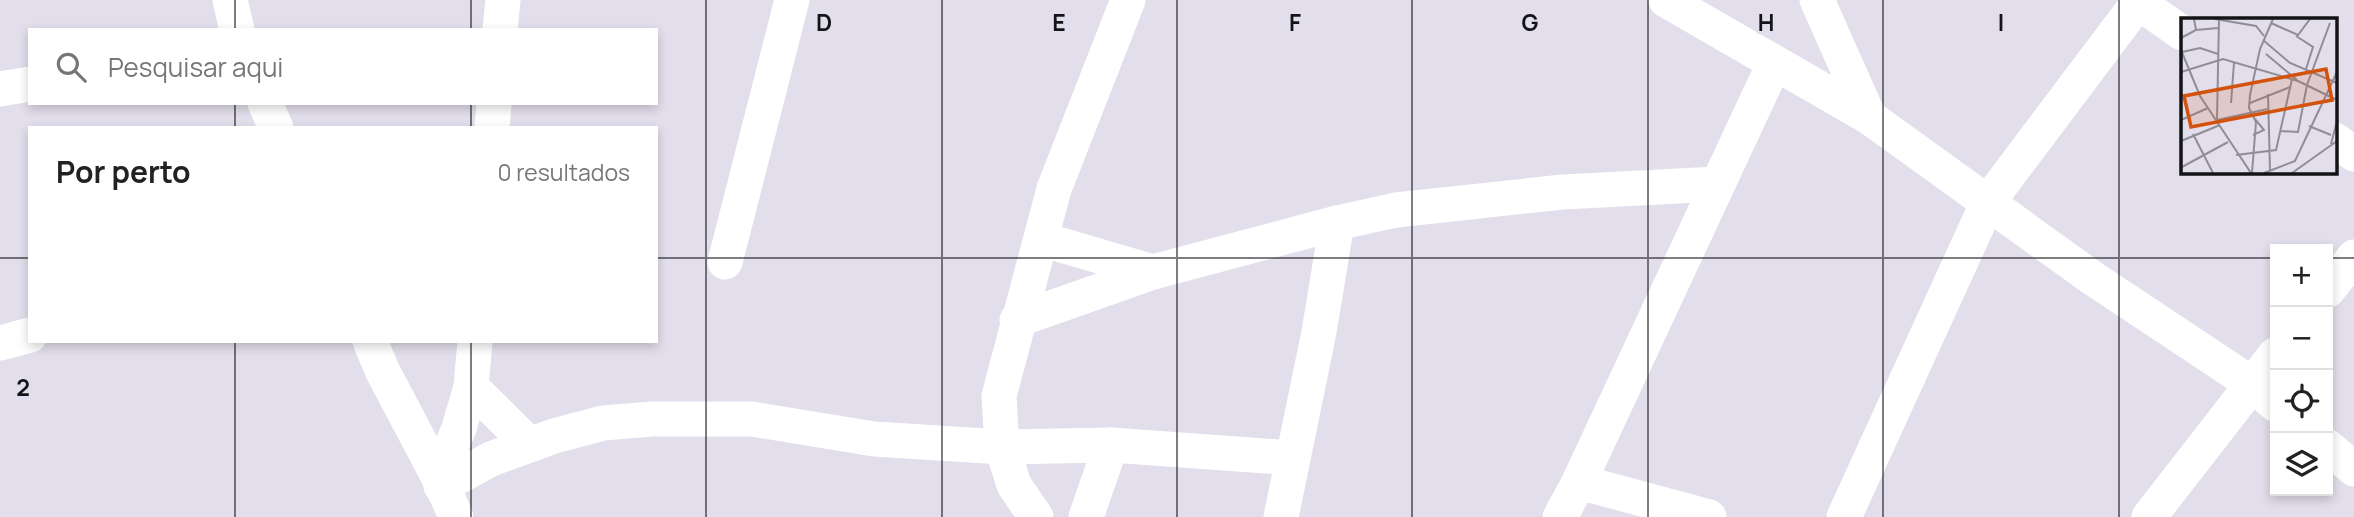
<!DOCTYPE html>
<html lang="pt">
<meta charset="utf-8">
<style>
:root{--surface:#fff;--page:#f2f2f2;--text:#222;--muted:#767676;--line:#e0e0e0}
body{margin:0;font-family:Manrope,sans-serif;background:var(--page);color:var(--text)}
.controls{position:absolute;right:21px;bottom:21px;display:grid;overflow:hidden;border-radius:0px;box-shadow:0 4px 10px #0003}
.controls button{width:63px;height:63px;display:grid;place-items:center;padding:0;border:0;border-bottom:2px solid var(--line);background:var(--surface);color:var(--text);font:35px sans-serif}
.list{margin:0;padding:0;list-style:none}
h2{display:flex;justify-content:space-between;align-items:center;height:91px;margin:0;padding:0 28px;font-size:30px}
h2 small{font-size:23px;font-weight:400;color:var(--muted)}
.icon{flex:none;width:38px;height:38px;fill:none;stroke:currentColor;stroke-width:2;stroke-linecap:round;stroke-linejoin:round}
.map{position:relative;flex:none;width:2354px;height:517px;overflow:hidden}
.search{position:absolute;background:var(--surface);box-shadow:0 4px 10px #0003;left:28px;top:28px;width:630px;height:77px;display:flex;align-items:center;gap:18px;box-sizing:border-box;padding:0 24px;border-radius:0px;color:var(--muted);font-size:26px}
.panel{position:absolute;background:var(--surface);box-shadow:0 4px 10px #0003;left:28px;top:126px;width:630px;height:217px;border-radius:0px}
.map>svg:first-child{display:block}
.lines{fill:none;stroke-linecap:round;stroke-linejoin:round}
.street{stroke:#fff;stroke-width:35}
.grid{fill:none;stroke:#141317;stroke-width:2;stroke-opacity:0.55}
.inset-road{fill:none;stroke:#908d96;stroke-width:2}
.view{fill:#d3520d;fill-opacity:0.15;stroke:#d3520d;stroke-width:3.5}
.inset-edge{fill:none;stroke:#141317;stroke-width:3.5}
.grid-label{font-size:23px;text-anchor:middle;font-weight:bold;fill:#141317;stroke:#e2deeb;stroke-width:6;stroke-linejoin:round;paint-order:stroke}
</style>
<div class="map">
<svg width="2354" height="517" viewBox="0 0 2354 517">
<rect width="100%" height="100%" fill="#e2deeb"/>
<g class="lines">
<!-- street -->
<g class="street">
<polyline points="230,0 237,30"/>
<polyline points="1666,0 1869,117 2091,277 2252,384 2275,404"/>
<polyline points="1817,0 1869,117"/>
<polyline points="2135,0 2182,33"/>
<polyline points="500,30 503,0"/>
<polyline points="0,89 30,84"/>
<polyline points="265,103 276,128"/>
<polyline points="492,128 494,103"/>
<polyline points="2335,140 2354,154"/>
<polyline points="1041,239 1153,272"/>
<polyline points="725,262 792,0"/>
<polyline points="2328,290 2354,257"/>
<polyline points="1017,320 1153,272 1337,223 1396,210 1563,192 1717,184"/>
<polyline points="370,341 382,370 439,478 456,517"/>
<polyline points="0,343 30,335"/>
<polyline points="471,387 530,445"/>
<polyline points="2328,447 2354,469"/>
<polyline points="439,478 459,428 471,387 475,341"/>
<polyline points="1579,482 1709,517"/>
<polyline points="441,486 491,459 554,436 603,423 652,419 752,419 874,439 1002,447 1111,445 1293,458"/>
<polyline points="1036,517 1014,485 1002,447 999,396 1054,189 1128,0"/>
<polyline points="1086,517 1111,445"/>
<polyline points="1281,517 1319,332 1337,223"/>
<polyline points="1560,517 1579,482 1774,64"/>
<polyline points="1844,517 1988,202 2140,0"/>
<polyline points="2149,517 2275,355"/>
</g>
</g>
<!-- grid -->
<path class="grid" d="M235,0v30M471,0v30M706,0v517M942,0v517M1177,0v517M1412,0v517M1648,0v517M1883,0v517M2119,0v517M235,103v25M471,103v25M0,258h30M656,258h1619M2328,258h26M235,341v176M471,341v176"/>
<!-- overview -->
<g transform="translate(2181 18)">
<rect width="156" height="156" fill="#e2deeb"/>
<path class="inset-road" d="M34,1l41,7 8,10M90,5l27,12 12,-16M15,12l22,-2M115,18l17,11 -7,22M0,20l15,-8 -2,-11M82,22l27,23 47,20M0,32l19,46 51,77M1,34l18,-4 18,6M85,36l31,26M0,54l42,-13 75,22 39,19M87,76l2,77M50,85l3,-40M69,85l40,-16M36,101l2,-100M0,102l27,-12M36,102l51,-11M128,108l22,9M99,113l18,1 9,-47 23,-62M12,116l20,39M72,117l11,-5 -9,-11M0,123l39,-16M150,126l6,-23M55,137l40,-5 16,-71M1,149l46,-25M71,155l4,-51 -7,-14 1,-13 10,-46 13,-30M83,155l31,-12 42,-89M111,155l45,-32"/>
<path class="view" d="M145,51l6,31 -141,27 -7,-31z"/>
<rect width="156" height="156" class="inset-edge"/>
</g>
<g class="grid-label">
<text x="824" y="31">D</text>
<text x="1059" y="31">E</text>
<text x="1295" y="31">F</text>
<text x="1530" y="31">G</text>
<text x="1766" y="31">H</text>
<text x="2001" y="31">I</text>
<text x="23" y="396">2</text>
</g>
</svg>
<div class="controls">
<button>+</button>
<button>−</button>
<button><svg class="icon" aria-label="locate" viewBox="0 0 24 24"><circle cx="12" cy="12" r="6"/><path d="M12 2v4M12 18v4M2 12h4M18 12h4"/></svg></button>
<button><svg class="icon" aria-label="layers" viewBox="0 0 24 24"><path d="M12 4l9 5-9 5-9-5zM3 14l9 5 9-5"/></svg></button>
</div>
<div class="search"><svg class="icon" aria-label="search" viewBox="0 0 24 24"><circle cx="10" cy="10" r="6"/><path d="M15 15l6 6"/></svg>Pesquisar aqui</div>
<section class="panel">
<h2>Por perto<small>0 resultados</small></h2>
<ul class="list">
</ul>
</section>
</div>
